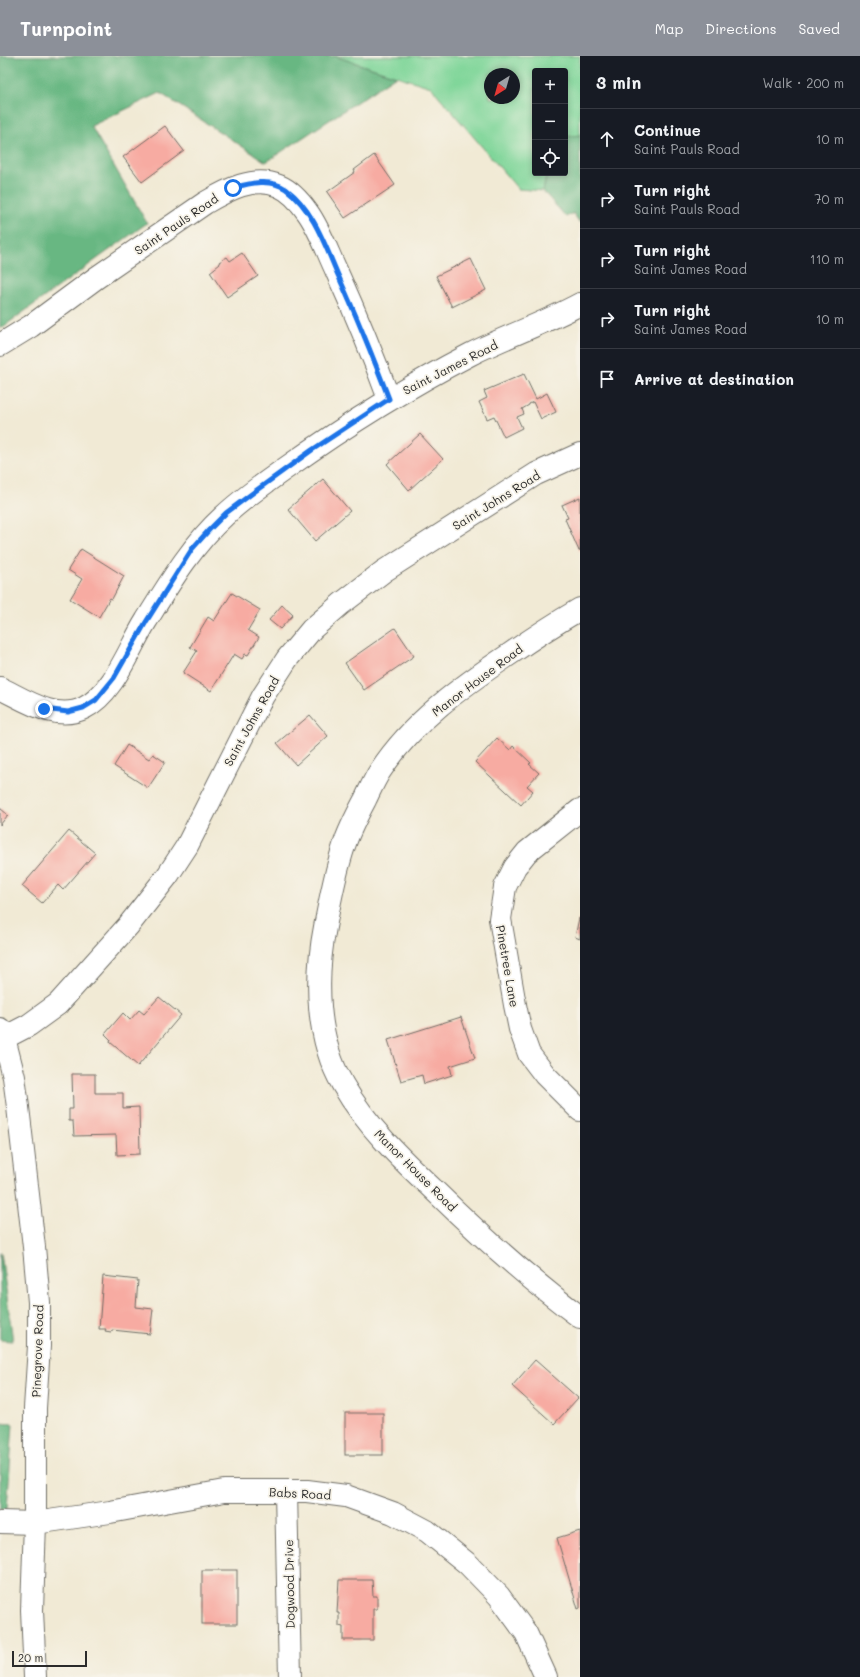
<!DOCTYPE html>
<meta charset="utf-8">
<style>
:root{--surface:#171b24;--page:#242831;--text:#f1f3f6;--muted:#9ea1a6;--line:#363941;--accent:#8c9099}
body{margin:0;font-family:Mali,sans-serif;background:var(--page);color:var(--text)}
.controls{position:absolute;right:12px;top:12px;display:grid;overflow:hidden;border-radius:4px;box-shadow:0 2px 6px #0003}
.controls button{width:36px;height:36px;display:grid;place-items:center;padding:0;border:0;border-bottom:1px solid var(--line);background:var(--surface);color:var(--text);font:20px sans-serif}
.compass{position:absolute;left:484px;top:12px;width:36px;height:36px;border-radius:50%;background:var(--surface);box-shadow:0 2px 6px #0003;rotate:217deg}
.scale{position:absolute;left:12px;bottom:10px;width:75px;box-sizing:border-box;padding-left:4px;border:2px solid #2b2b2b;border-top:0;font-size:11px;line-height:14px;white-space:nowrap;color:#2b2b2b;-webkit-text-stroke:3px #f7f3e8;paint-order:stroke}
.stop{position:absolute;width:12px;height:12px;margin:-9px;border:3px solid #1a73e8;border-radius:50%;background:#fff}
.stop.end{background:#1a73e8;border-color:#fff;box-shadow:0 1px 4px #0008}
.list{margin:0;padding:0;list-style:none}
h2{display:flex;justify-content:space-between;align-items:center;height:52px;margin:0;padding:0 16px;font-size:17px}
h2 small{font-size:13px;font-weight:400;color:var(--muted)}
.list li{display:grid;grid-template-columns:26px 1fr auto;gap:12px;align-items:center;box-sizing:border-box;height:60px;padding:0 16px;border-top:1px solid var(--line)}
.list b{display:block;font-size:15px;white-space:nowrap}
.list p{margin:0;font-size:13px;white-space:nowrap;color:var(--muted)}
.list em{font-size:13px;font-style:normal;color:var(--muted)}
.icon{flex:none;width:22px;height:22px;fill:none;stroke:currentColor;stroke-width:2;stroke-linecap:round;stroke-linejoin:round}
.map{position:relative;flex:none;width:580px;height:1621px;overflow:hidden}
header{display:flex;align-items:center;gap:24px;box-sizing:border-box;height:56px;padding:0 20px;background:var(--accent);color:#fff}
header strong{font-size:19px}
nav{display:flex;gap:22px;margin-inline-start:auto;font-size:14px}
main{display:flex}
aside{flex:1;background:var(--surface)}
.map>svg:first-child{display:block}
.green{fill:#80d69a;stroke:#568062;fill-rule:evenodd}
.forest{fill:#68b782;stroke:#4a7156}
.building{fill:#f7aba2}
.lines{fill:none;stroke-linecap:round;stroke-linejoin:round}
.minor-casing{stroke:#706e66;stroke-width:24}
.minor{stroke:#fff;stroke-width:22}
.route{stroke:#1a73e8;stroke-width:5}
.labels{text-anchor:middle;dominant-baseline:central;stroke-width:3.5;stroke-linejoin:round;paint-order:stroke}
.street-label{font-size:12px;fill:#2b2b2b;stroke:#f7f3e8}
</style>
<header>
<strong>Turnpoint</strong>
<nav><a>Map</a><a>Directions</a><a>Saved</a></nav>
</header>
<main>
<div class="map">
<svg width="580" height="1621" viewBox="0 0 580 1621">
<rect width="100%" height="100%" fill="#f7f3e8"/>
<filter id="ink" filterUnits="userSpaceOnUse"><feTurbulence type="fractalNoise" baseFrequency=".025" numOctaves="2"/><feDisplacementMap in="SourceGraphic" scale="8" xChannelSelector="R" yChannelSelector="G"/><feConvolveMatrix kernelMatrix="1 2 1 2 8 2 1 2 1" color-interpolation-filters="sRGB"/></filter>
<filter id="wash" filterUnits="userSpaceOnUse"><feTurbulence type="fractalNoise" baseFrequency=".012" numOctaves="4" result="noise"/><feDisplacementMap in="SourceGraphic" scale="16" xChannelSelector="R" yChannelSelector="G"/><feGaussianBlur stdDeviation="0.9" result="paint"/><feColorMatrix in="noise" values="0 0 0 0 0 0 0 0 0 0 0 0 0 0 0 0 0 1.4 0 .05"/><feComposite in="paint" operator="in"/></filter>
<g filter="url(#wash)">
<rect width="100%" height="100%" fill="#f1ead5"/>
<!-- green -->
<path class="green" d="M334,0h246v79l-15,2v-66h-30v102h12l-4,18 -25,-2 -87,-102zM490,18h24v24h-24z"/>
<!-- forest -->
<g class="forest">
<polygon points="0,0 334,0 396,20 266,106 160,37 91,70 147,167 0,273"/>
<polygon points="580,79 580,167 573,157 566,161 543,135 547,117 565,117 565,81"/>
<polygon points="0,1197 1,1197 13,1285 0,1284"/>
<polygon points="0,1367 13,1368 7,1453 0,1453"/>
</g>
<g id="blocks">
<!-- building -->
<g class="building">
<polygon points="165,70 184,95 142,126 123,101"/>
<polygon points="374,99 395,129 345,162 327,136 355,116 354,114"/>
<polygon points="242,197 258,220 227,241 210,216 220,208 219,206 227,201 230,205"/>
<polygon points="471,203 486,234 452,251 436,220"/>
<polygon points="524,318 536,343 547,337 556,356 541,363 533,346 529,348 529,349 522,353 524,358 517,361 522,372 504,381 494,360 487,363 479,346 487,342 484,335"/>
<polygon points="420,378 443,403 409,434 387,408"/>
<polygon points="323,423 350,455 315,485 288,453"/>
<polygon points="580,441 580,494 579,495 565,463 568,462 562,449"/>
<polygon points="81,493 124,520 112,543 110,542 99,561 70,543 82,523 68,514"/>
<polygon points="232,537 260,554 248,574 259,581 248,599 245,598 242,603 234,598 211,635 183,617 197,595 190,591 208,561 214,565"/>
<polygon points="282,549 293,559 280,573 269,564"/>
<polygon points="395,572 414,600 364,634 345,607"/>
<polygon points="310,659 328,680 296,709 277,687"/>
<polygon points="497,682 510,694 513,690 531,707 529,708 539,717 527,730 533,735 521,749 475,706"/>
<polygon points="127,689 149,703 153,698 165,706 148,732 114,710"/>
<polygon points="0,752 8,759 0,769"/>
<polygon points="69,775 95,797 63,834 58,829 42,847 22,830"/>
<polygon points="579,862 580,862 580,883 575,881"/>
<polygon points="159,941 181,959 138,1010 110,986 111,984 105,978 123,957 130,964 139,954 144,958"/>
<polygon points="461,961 475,1002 450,1010 452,1019 424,1028 422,1019 401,1025 388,984"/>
<polygon points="72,1018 95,1018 95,1037 123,1037 123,1052 139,1051 140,1098 117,1099 116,1079 74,1080 73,1065 69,1065 69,1053 73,1053"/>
<polygon points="103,1220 138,1224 136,1251 153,1253 150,1278 112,1274 111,1276 105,1275 106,1273 99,1273"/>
<polygon points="535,1304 578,1342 554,1368 512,1330"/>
<rect x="345" y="1357" width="38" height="42"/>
<polygon points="580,1475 580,1552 578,1553 557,1482"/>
<rect x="202" y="1514" width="35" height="54"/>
<polygon points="339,1524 372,1524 373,1540 377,1540 377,1553 373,1553 373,1584 343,1584 343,1571 339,1570 339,1557 337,1557"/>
</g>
</g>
</g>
<g filter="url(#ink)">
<use href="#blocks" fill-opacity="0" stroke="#706e66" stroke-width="1"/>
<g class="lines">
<!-- minor casing -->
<g class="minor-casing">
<g id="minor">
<path d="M0,289l31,-19 65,-48 109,-75c22,-13 49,-28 74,-17 12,5 22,17 29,27 12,17 19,38 28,57 19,42 37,85 53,129"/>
<path d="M580,553c-24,14 -47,29 -70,45 -48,32 -98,68 -130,117 -6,9 -10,19 -15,29 -8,15 -16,30 -21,46 -9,27 -14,54 -19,81 -10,51 -9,112 18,158 24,42 59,75 94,108 45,44 92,86 143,124"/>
<path d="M0,632c25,12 56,34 84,20 30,-15 45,-60 62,-87 23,-37 46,-76 78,-105 19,-18 41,-33 62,-48 59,-42 121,-81 185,-114 36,-18 74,-31 109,-50"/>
<polyline points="580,754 527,796 515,811 505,831 500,863 515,949 520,973 529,998 545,1019 580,1054"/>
<polyline points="0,973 4,982 14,1021 18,1051 34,1191 39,1246 39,1290 35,1352 35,1467 32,1554 35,1621"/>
<polyline points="4,982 29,969 58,948 128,870 168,819 187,790 263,640 287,603 312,573 341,548 384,515 536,418 580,398"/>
<polyline points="286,1435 290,1621"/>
<polyline points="0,1466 35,1467 110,1456 224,1435 307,1435 346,1440 393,1457 427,1475 468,1508 499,1540 526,1577 546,1621"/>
</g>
</g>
<!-- minor -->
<use href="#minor" class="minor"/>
</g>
</g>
<g class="lines" filter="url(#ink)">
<!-- route -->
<path class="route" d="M44,653l24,3 15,-4 13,-8 18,-22 32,-56 46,-73 17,-19 17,-17 28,-21 58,-42 77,-51c-16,-42 -33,-84 -51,-124 -13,-30 -25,-66 -52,-86 -16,-11 -36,-6 -53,-1"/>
</g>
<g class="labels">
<!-- street labels -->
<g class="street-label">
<text transform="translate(176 168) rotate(-34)">Saint Pauls Road</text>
<text transform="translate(450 311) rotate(-27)">Saint James Road</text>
<text transform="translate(496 444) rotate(-32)">Saint Johns Road</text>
<text transform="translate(477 624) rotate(-37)">Manor House Road</text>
<text transform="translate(251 665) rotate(-61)">Saint Johns Road</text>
<text transform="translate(508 910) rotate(80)">Pinetree Lane</text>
<text transform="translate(416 1114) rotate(45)">Manor House Road</text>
<text transform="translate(37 1295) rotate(-88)">Pinegrove Road</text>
<text transform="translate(300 1437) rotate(3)">Babs Road</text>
<text transform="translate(289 1528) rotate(-91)">Dogwood Drive</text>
</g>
</g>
</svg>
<div class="controls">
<button>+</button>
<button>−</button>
<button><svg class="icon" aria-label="locate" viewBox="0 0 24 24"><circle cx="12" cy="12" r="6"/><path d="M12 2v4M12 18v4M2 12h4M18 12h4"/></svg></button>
</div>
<svg class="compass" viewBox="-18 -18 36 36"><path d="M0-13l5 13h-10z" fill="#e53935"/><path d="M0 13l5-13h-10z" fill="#9ea1a6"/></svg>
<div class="scale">20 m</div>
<div class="stop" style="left:233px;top:132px"></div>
<div class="stop end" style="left:44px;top:653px"></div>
</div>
<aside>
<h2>3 min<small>Walk · 200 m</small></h2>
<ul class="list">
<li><svg class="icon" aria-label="ahead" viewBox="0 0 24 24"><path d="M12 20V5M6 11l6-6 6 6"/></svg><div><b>Continue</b><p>Saint Pauls Road</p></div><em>10 m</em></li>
<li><svg class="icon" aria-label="right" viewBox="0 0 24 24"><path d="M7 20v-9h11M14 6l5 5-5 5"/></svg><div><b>Turn right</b><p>Saint Pauls Road</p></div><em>70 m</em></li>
<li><svg class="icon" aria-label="right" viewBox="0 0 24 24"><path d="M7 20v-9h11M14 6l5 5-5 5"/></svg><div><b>Turn right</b><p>Saint James Road</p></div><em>110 m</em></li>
<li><svg class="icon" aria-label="right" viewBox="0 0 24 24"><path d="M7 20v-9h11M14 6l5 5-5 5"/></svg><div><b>Turn right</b><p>Saint James Road</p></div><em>10 m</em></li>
<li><svg class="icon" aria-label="arrive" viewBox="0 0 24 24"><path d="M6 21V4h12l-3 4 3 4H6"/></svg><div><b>Arrive at destination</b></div></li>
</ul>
</aside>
</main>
